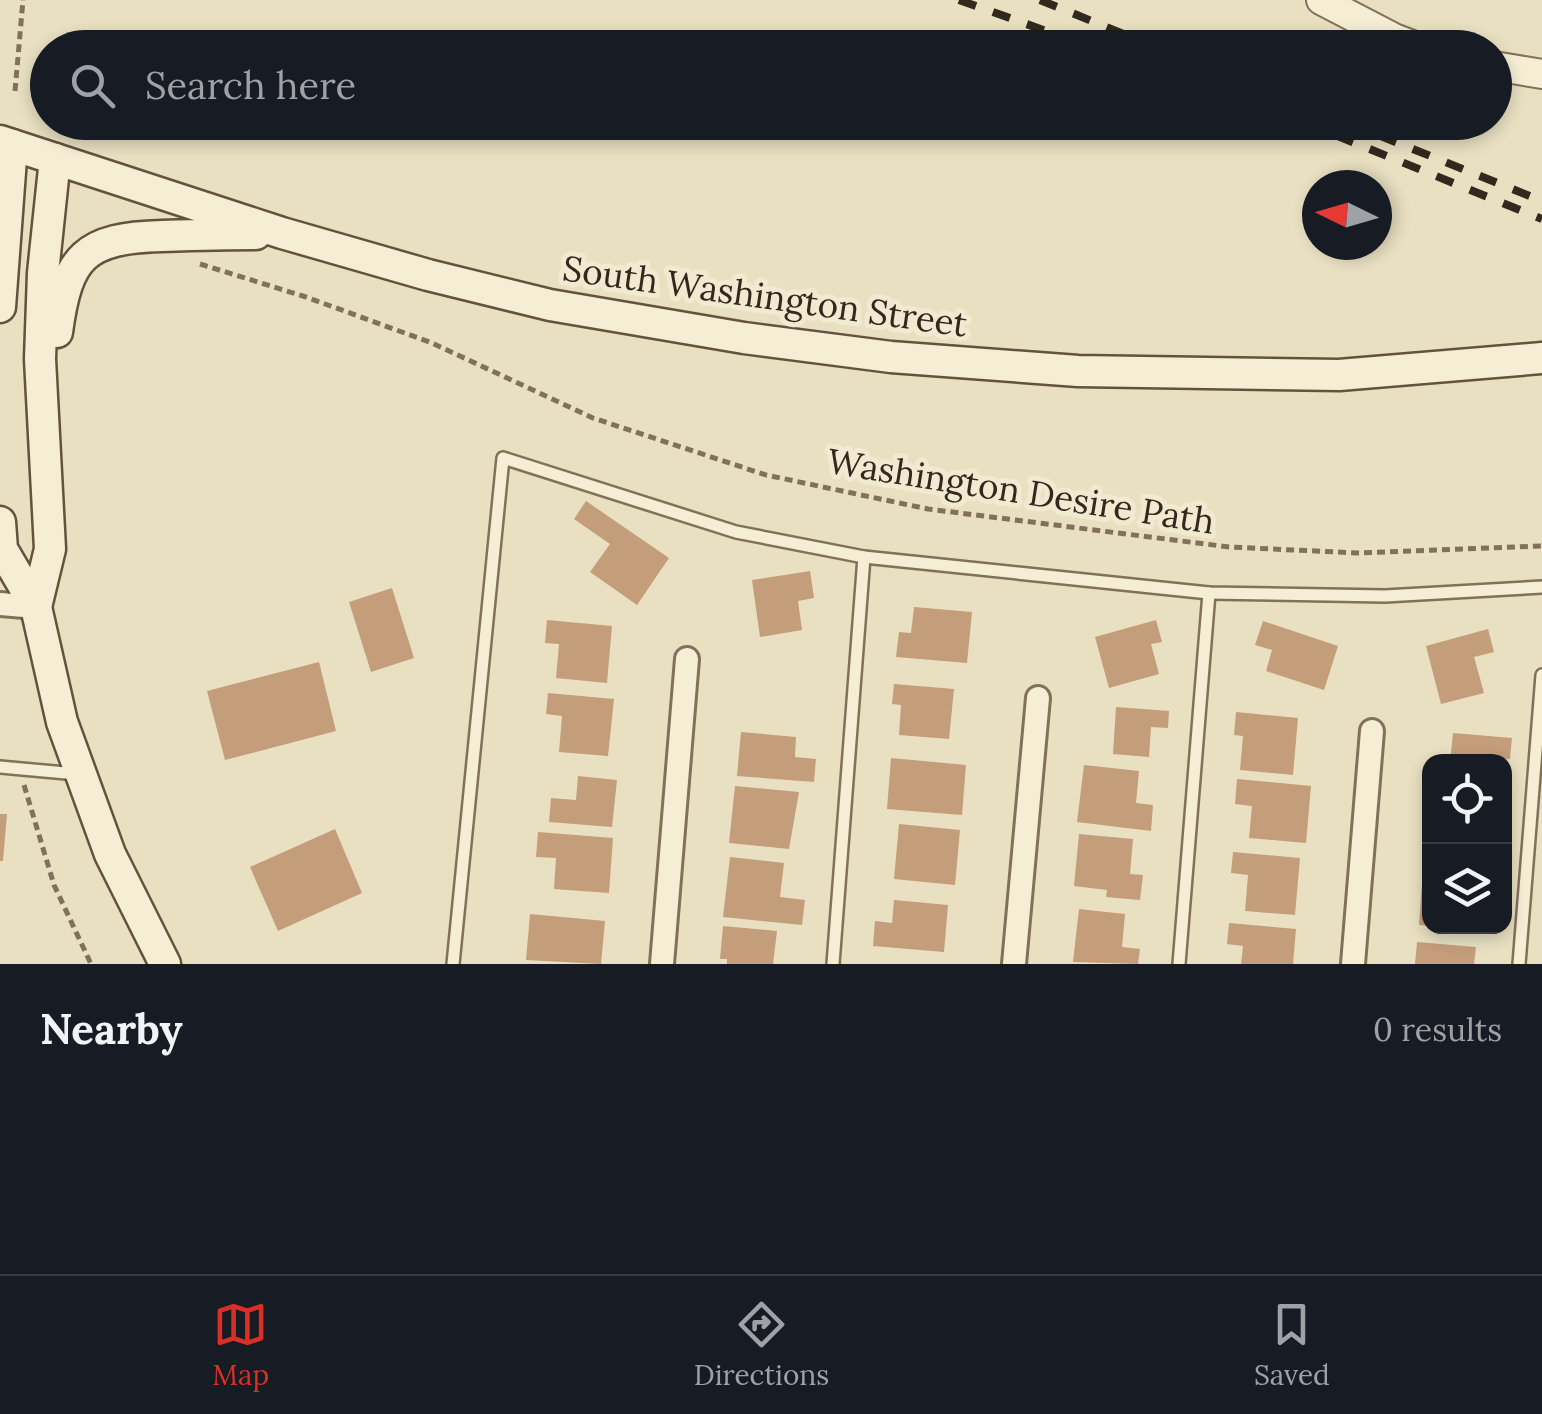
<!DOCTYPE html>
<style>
:root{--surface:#171b24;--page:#20242c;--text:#f1f3f6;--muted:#9ea1a6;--line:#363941;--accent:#d93025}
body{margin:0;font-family:Lora,serif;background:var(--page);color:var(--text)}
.controls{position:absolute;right:30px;bottom:30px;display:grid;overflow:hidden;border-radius:20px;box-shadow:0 5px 15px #0003}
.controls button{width:90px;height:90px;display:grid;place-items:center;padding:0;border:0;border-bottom:2px solid var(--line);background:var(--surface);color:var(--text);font:50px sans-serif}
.compass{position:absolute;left:1302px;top:170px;width:90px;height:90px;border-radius:50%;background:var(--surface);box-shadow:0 5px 15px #0003;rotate:275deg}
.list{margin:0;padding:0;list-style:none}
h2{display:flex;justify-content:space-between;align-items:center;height:130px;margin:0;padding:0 40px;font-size:42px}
h2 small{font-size:32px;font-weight:400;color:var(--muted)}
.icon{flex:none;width:55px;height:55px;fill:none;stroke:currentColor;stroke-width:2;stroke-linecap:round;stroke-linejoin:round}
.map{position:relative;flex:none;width:1542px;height:964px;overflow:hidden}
.search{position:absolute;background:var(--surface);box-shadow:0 5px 15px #0003;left:30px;right:30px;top:30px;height:110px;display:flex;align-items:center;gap:25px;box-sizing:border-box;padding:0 35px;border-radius:55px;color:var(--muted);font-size:38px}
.sheet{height:310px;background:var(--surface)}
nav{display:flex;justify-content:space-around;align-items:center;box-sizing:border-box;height:140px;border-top:2px solid var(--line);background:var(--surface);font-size:28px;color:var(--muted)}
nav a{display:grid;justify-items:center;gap:5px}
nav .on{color:var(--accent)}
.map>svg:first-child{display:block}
.building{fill:#c49d7b}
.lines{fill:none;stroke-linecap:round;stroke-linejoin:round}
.service-casing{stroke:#81715b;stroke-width:16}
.minor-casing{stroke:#81715b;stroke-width:28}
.tertiary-casing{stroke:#81715b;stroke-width:32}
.secondary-casing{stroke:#63523e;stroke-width:35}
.path{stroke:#81715b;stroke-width:5;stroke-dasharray:8 5;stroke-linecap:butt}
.service{stroke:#f5edd4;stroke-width:11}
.minor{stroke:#f5edd4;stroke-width:22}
.tertiary{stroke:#f5edd4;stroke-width:28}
.secondary{stroke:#f5edd4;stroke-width:30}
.rail{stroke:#32291e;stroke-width:8;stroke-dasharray:18 18;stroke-linecap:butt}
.labels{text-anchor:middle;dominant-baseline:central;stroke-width:10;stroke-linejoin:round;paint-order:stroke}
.street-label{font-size:35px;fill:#32291e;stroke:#f1ead0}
</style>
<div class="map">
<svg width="1542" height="964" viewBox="0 0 1542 964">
<rect width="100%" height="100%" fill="#e9e0c2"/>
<!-- building -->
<g class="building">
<polygon points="586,501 669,558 637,605 590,572 610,544 574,519"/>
<polygon points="810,571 814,598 798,601 802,630 760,637 752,580"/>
<polygon points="392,588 414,658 371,672 349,602"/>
<polygon points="914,607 972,612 967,663 896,657 899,632 911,633"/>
<polygon points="547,620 612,626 607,683 556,678 559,644 545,643"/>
<polygon points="1156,620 1162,642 1151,644 1159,674 1109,688 1095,637"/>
<polygon points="1263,621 1338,646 1324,690 1266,671 1272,650 1255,645"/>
<polygon points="1488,629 1494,652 1474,657 1484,693 1441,704 1426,646"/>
<polygon points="319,662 336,731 225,760 207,691"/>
<polygon points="894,684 954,689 949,739 899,735 901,705 892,704"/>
<polygon points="548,693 614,699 608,756 559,752 562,716 546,714"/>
<polygon points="1116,707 1169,711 1168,728 1151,727 1149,757 1113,754"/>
<polygon points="1236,712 1298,718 1293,775 1240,770 1243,736 1234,735"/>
<polygon points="741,732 796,737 795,757 816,759 814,782 737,776"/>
<polygon points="1453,733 1512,738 1510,759 1450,762"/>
<polygon points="891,758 966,765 962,815 887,809"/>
<polygon points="1084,765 1139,771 1136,803 1153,805 1151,831 1077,822"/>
<polygon points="578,776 617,780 612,827 549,822 551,798 576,800"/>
<polygon points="1237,779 1311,786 1306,843 1249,838 1252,806 1235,804"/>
<polygon points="735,786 799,792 789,849 729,843"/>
<polygon points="0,814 7,814 3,861 0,861"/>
<polygon points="899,824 960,830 955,885 894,879"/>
<polygon points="335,829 362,893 278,931 250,867"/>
<polygon points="1427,831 1430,831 1430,858 1424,858"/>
<polygon points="538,832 613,838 609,893 554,889 556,858 536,857"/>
<polygon points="1079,834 1133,839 1130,874 1143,875 1140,900 1106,897 1107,890 1074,886"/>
<polygon points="1233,852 1300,858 1295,915 1245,911 1248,875 1231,873"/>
<polygon points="730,857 784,863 780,897 805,900 802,925 723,917"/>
<polygon points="1423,869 1430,870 1430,926 1419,925"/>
<polygon points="894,900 948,905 944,952 873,946 875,921 892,923"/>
<polygon points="1079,909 1125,914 1122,947 1140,949 1138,964 1073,962"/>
<polygon points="530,914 605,921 601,964 526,960"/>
<polygon points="1229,923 1296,929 1293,964 1241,964 1243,946 1227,944"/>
<polygon points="723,926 777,931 773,964 727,964 727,959 720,959"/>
<polygon points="1417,942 1476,947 1474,964 1415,964"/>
</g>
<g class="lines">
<!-- service casing -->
<g class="service-casing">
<g id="service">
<polyline points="0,767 77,774"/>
<polyline points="453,964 503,458 736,532 864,557 1209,593 1385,596 1542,587"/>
<polyline points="833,964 864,557"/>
<polyline points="1179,964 1209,593"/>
<polyline points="1519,964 1542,675"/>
</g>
</g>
<!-- minor casing -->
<g class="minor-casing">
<g id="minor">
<polyline points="0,604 36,607"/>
<polyline points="662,964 687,659"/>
<polyline points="1014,964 1038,698"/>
<polyline points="1353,964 1372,731"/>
</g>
</g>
<!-- tertiary casing -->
<g class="tertiary-casing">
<g id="tertiary">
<polyline points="1321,0 1394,38 1420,48"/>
<polyline points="1494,66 1542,74"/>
</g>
</g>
<!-- secondary casing -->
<g class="secondary-casing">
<g id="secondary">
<polyline points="0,141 282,233 428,275 550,305 744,338 891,357 1078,371 1339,375 1542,358"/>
<polyline points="0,307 12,145"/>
<path d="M57,332c10,-76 28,-94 105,-96 31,-1 62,-2 94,-2"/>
<polyline points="0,522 2,549 36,607 62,722 110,854 165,964"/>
<polyline points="36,607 50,549 40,359 43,273 55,159"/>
</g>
</g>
<!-- path -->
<g class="path">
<polyline points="15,91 23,0"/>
<polyline points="200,264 306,297 432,343 593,418 766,475 928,509 1229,547 1359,553 1542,546"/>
<polyline points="24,785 54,885 91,964"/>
</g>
<!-- service -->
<use href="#service" class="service"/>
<!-- minor -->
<use href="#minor" class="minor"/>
<!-- tertiary -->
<use href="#tertiary" class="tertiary"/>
<!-- secondary -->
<use href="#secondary" class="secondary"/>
<!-- rail -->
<g class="rail">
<polyline points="959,0 1094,48"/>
<polyline points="1040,0 1158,48"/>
<polyline points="1303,122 1542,219"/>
<polyline points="1346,122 1542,201"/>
</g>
</g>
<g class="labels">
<!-- street labels -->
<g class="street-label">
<text transform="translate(765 296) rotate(8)">South Washington Street</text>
<text transform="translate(1021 491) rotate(9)">Washington Desire Path</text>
</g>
</g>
</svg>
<div class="controls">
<button><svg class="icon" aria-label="locate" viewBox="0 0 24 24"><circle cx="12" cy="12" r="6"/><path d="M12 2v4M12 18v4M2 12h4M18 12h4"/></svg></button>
<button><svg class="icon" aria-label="layers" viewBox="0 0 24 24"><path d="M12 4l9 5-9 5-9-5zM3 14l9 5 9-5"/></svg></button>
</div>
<svg class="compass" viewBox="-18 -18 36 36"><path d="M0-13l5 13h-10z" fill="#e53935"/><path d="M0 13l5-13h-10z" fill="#9ea1a6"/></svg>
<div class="search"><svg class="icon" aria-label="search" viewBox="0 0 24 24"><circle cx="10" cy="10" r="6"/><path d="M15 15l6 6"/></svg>Search here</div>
</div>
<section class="sheet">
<h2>Nearby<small>0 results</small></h2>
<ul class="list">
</ul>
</section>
<nav>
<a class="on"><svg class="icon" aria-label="map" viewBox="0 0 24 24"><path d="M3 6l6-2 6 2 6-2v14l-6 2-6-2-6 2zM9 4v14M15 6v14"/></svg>Map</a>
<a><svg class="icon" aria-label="directions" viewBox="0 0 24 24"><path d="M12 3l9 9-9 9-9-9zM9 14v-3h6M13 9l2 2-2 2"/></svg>Directions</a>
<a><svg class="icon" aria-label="saved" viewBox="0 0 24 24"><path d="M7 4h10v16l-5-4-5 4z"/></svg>Saved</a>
</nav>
